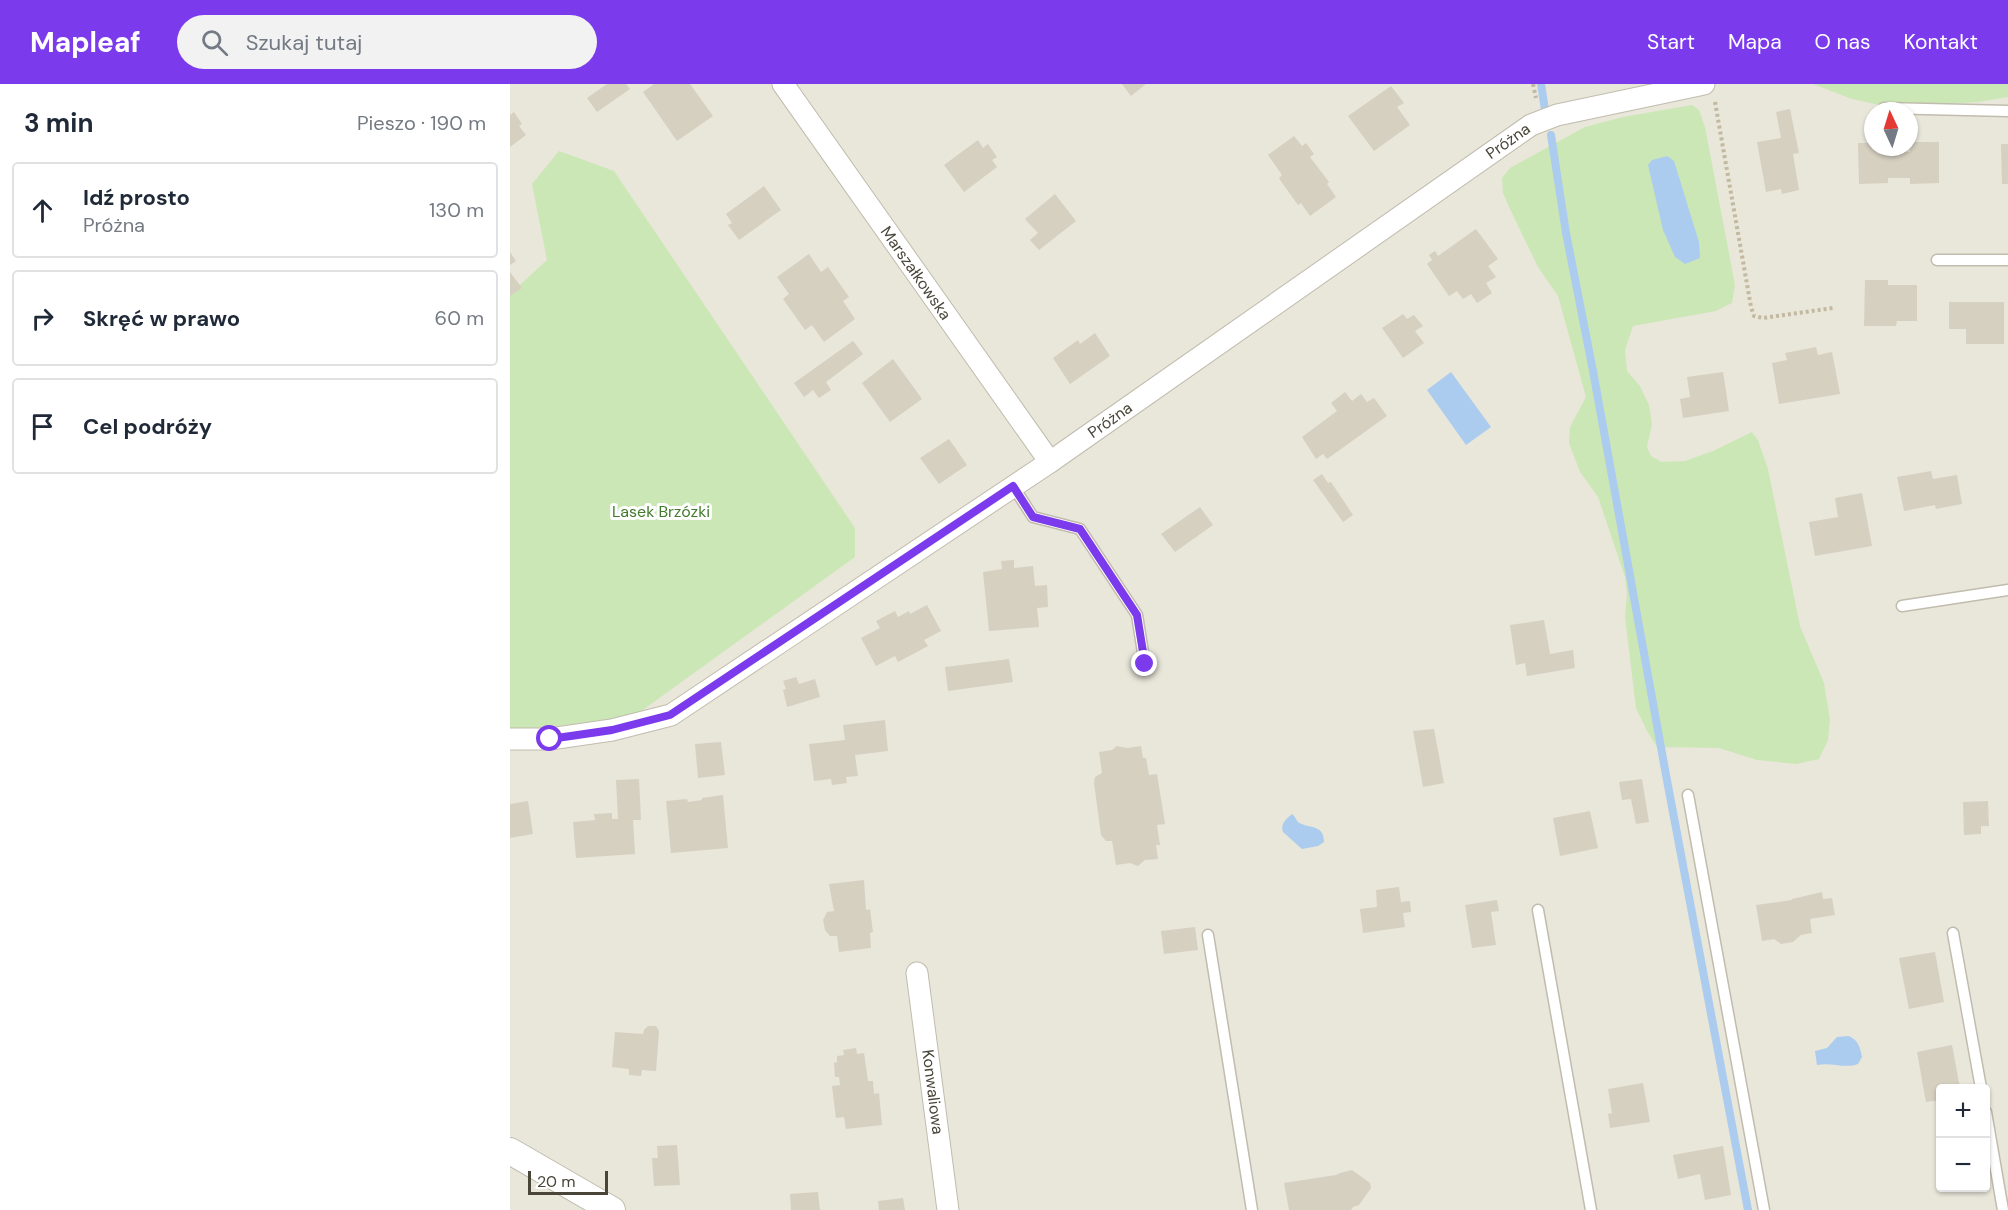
<!DOCTYPE html>
<html lang="pl">
<meta charset="utf-8">
<style>
:root{--surface:#fff;--page:#f2f2f3;--text:#1f2937;--muted:#747a83;--line:#e0e1e3;--accent:#7c3aed}
body{margin:0;font-family:"DM Sans",sans-serif;background:var(--page);color:var(--text)}
.controls{position:absolute;right:18px;bottom:18px;display:grid;overflow:hidden;border-radius:6px;box-shadow:0 2px 4px #0004}
.controls button{width:54px;height:54px;display:grid;place-items:center;padding:0;border:0;border-bottom:2px solid var(--line);background:var(--surface);color:var(--text);font:30px sans-serif}
.compass{position:absolute;left:1354px;top:18px;width:54px;height:54px;border-radius:50%;background:var(--surface);box-shadow:0 2px 4px #0004;rotate:356deg}
.scale{position:absolute;left:18px;bottom:15px;width:80px;box-sizing:border-box;padding-left:6px;border:3px solid #494539;border-top:0;font-size:16px;line-height:21px;white-space:nowrap;color:#494539;-webkit-text-stroke:4px #fff;paint-order:stroke}
.stop{position:absolute;width:18px;height:18px;margin:-14px;border:4px solid #7c3aed;border-radius:50%;background:#fff}
.stop.end{background:#7c3aed;border-color:#fff;box-shadow:0 2px 6px #0008}
.list{margin:0;padding:0;list-style:none}
h2{display:flex;justify-content:space-between;align-items:center;height:78px;margin:0;padding:0 24px;font-size:26px}
h2 small{font-size:20px;font-weight:400;color:var(--muted)}
.list li{display:grid;grid-template-columns:39px 1fr auto;gap:18px;align-items:center;box-sizing:border-box;height:96px;margin:0 12px 12px;padding:0 12px;border:2px solid var(--line);border-radius:6px}
.list b{display:block;font-size:22px;white-space:nowrap}
.list p{margin:0;font-size:20px;white-space:nowrap;color:var(--muted)}
.list em{font-size:20px;font-style:normal;color:var(--muted)}
.icon{flex:none;width:33px;height:33px;fill:none;stroke:currentColor;stroke-width:2;stroke-linecap:round;stroke-linejoin:round}
.map{position:relative;flex:none;width:1498px;height:1126px;overflow:hidden}
header{display:flex;align-items:center;gap:36px;box-sizing:border-box;height:84px;padding:0 30px;background:var(--accent);color:#fff}
header strong{font-size:28px}
nav{display:flex;gap:33px;margin-inline-start:auto;font-size:21px}
.search{width:420px;height:54px;background:var(--page);display:flex;align-items:center;gap:15px;box-sizing:border-box;padding:0 21px;border-radius:33px;color:var(--muted);font-size:22px}
main{display:flex}
aside{flex:1;background:var(--surface)}
.map>svg:first-child{display:block}
.residential{fill:#e9e6da;fill-rule:evenodd}
.green{fill:#cce7b6}
.water{fill:#abccef}
.lines{fill:none;stroke-linecap:round;stroke-linejoin:round}
.stream{stroke:#abccef;stroke-width:8}
.building{fill:#d6d0c1}
.service-casing{stroke:#c1bcae;stroke-width:13}
.minor-casing{stroke:#c1bcae;stroke-width:23}
.tertiary-casing{stroke:#c1bcae;stroke-width:28}
.path{stroke:#c2b9a0;stroke-width:4;stroke-dasharray:3 3;stroke-linecap:butt}
.service{stroke:#fff;stroke-width:10}
.minor{stroke:#fff;stroke-width:21}
.tertiary{stroke:#fff;stroke-width:26}
.route{stroke:#7c3aed;stroke-width:8}
.labels{text-anchor:middle;dominant-baseline:central;stroke-width:6;stroke-linejoin:round;paint-order:stroke}
.street-label{font-size:16px;fill:#494539;stroke:#fff}
.park-label{font-size:16px;fill:#427a2d;stroke:#fff}
</style>
<header>
<strong>Mapleaf</strong>
<div class="search"><svg class="icon" aria-label="search" viewBox="0 0 24 24"><circle cx="10" cy="10" r="6"/><path d="M15 15l6 6"/></svg>Szukaj tutaj</div>
<nav><a>Start</a><a>Mapa</a><a>O nas</a><a>Kontakt</a></nav>
</header>
<main>
<aside>
<h2>3 min<small>Pieszo · 190 m</small></h2>
<ul class="list">
<li><svg class="icon" aria-label="ahead" viewBox="0 0 24 24"><path d="M12 20V5M6 11l6-6 6 6"/></svg><div><b>Idź prosto</b><p>Próżna</p></div><em>130 m</em></li>
<li><svg class="icon" aria-label="right" viewBox="0 0 24 24"><path d="M7 20v-9h11M14 6l5 5-5 5"/></svg><div><b>Skręć w prawo</b></div><em>60 m</em></li>
<li><svg class="icon" aria-label="arrive" viewBox="0 0 24 24"><path d="M6 21V4h12l-3 4 3 4H6"/></svg><div><b>Cel podróży</b></div></li>
</ul>
</aside>
<div class="map">
<svg width="1498" height="1126" viewBox="0 0 1498 1126">
<rect width="100%" height="100%" fill="#f5f3eb"/>
<!-- residential -->
<path class="residential" d="M0,0h1498v1126h-1498zM1363,27h36v36h-36zM1430,1004h46v100h-46z"/>
<!-- green -->
<g class="green">
<polygon points="1303,0 1498,0 1498,13 1468,18 1379,23 1342,15"/>
<polygon points="1182,21 1189,26 1195,43 1225,201 1222,219 1206,227 1123,242 1115,266 1117,287 1130,302 1139,321 1142,340 1137,363 1141,372 1152,378 1175,377 1203,367 1242,348 1248,356 1258,385 1290,542 1314,599 1320,635 1318,656 1309,675 1286,680 1247,676 1209,664 1147,663 1137,647 1126,624 1115,533 1117,510 1115,493 1088,413 1070,388 1059,359 1060,343 1076,313 1048,212 1028,183 999,123 993,109 992,94 1000,84 1075,43 1113,33"/>
<polygon points="49,67 104,87 345,444 345,473 123,633 0,648 0,210 37,176 22,100"/>
</g>
<!-- water -->
<g class="water">
<polygon points="1157,72 1164,77 1189,158 1190,174 1175,180 1165,173 1153,146 1138,81 1142,76"/>
<polygon points="941,288 981,343 956,361 917,306"/>
<path d="M782,730c3,2 4,6 6,8 9,7 26,1 26,20l-6,4 -16,3 -19,-17c-3,-8 3,-13 9,-18z"/>
<path d="M1339,952c9,4 11,11 13,21l-4,7c-14,5 -26,-2 -41,1l-2,-14 12,-3 10,-11z"/>
</g>
<g class="lines">
<!-- stream -->
<g class="stream">
<polyline points="1031,0 1035,26"/>
<polyline points="1041,51 1056,149 1083,287 1156,691 1238,1126"/>
</g>
</g>
<!-- building -->
<g class="building">
<polygon points="97,0 116,0 120,5 87,28 77,14"/>
<polygon points="144,0 180,0 203,32 167,57 133,8"/>
<polygon points="612,0 636,0 621,12"/>
<polygon points="881,2 894,19 887,23 900,41 864,67 838,32"/>
<polygon points="1280,25 1289,69 1283,70 1289,106 1272,110 1271,105 1256,108 1247,58 1271,54 1266,28"/>
<polygon points="4,28 12,40 9,42 16,51 0,63 0,31"/>
<polygon points="784,52 792,62 796,59 804,70 800,73 819,98 817,100 826,113 800,132 791,119 788,121 770,96 769,94 772,91 758,71"/>
<polygon points="468,56 473,64 478,60 487,73 482,76 487,83 454,108 434,81"/>
<polygon points="1400,58 1429,58 1429,99 1400,100 1400,94 1378,94 1378,99 1349,100 1348,59 1363,59 1363,63 1378,63 1378,68 1400,68"/>
<polygon points="1491,60 1498,60 1498,100 1492,100"/>
<polygon points="254,102 271,126 229,156 218,141 222,139 216,130"/>
<polygon points="545,110 566,137 529,166 520,156 528,149 515,135"/>
<polygon points="966,145 988,175 978,182 986,193 976,199 982,209 967,219 961,210 953,215 947,207 939,212 917,180 922,176 919,171 925,167 928,172"/>
<polygon points="0,168 6,177 0,181"/>
<polygon points="299,170 311,188 318,183 339,213 333,217 345,235 314,258 302,241 295,246 273,215 279,210 267,193"/>
<polygon points="0,188 12,204 0,212"/>
<polygon points="1355,196 1378,196 1378,201 1407,201 1407,237 1387,237 1386,242 1354,242"/>
<polygon points="1439,218 1494,218 1494,260 1456,260 1456,245 1439,245"/>
<polygon points="893,230 897,235 904,231 913,242 905,247 914,259 893,274 872,244"/>
<polygon points="585,249 600,272 560,300 543,274 568,256 570,260"/>
<polygon points="343,257 353,270 316,298 321,306 309,314 303,306 294,313 284,299"/>
<polygon points="1306,263 1308,271 1322,268 1330,310 1269,320 1262,279 1277,276 1275,269"/>
<polygon points="383,275 412,315 380,338 352,299"/>
<polygon points="1213,288 1219,327 1173,334 1170,315 1180,313 1177,293"/>
<polygon points="835,308 842,317 851,310 857,318 864,314 877,332 817,375 813,370 806,375 792,353 827,327 821,319"/>
<polygon points="439,355 457,381 429,400 410,374"/>
<polygon points="1421,387 1423,395 1447,391 1452,420 1426,425 1425,421 1394,427 1387,393"/>
<polygon points="812,390 818,399 821,398 843,431 833,438 803,396"/>
<polygon points="1352,409 1362,462 1305,472 1299,438 1328,433 1325,414"/>
<polygon points="690,423 703,441 665,468 651,450"/>
<polygon points="504,476 504,484 523,482 525,502 537,501 538,523 527,524 529,543 479,547 473,488 492,485 491,477"/>
<polygon points="417,521 431,547 414,556 418,562 388,578 385,572 366,582 351,554 370,544 366,537 385,527 388,533 399,527 400,530"/>
<polygon points="1034,536 1040,570 1063,566 1065,584 1017,592 1015,579 1006,581 1000,541"/>
<polygon points="499,575 503,598 438,607 435,583"/>
<polygon points="286,593 289,600 305,595 310,613 277,623 273,606 276,605 273,597"/>
<polygon points="375,636 378,667 345,671 348,692 336,693 337,699 322,701 321,695 304,697 299,660 335,656 333,641"/>
<polygon points="924,645 934,699 913,703 903,647"/>
<polygon points="211,658 215,691 188,694 185,660"/>
<polygon points="607,662 617,664 631,662 633,674 636,674 639,691 647,690 655,740 647,741 650,761 646,761 648,775 635,776 628,782 620,779 606,781 602,757 596,757 591,751 584,699 585,693 592,689 589,668 602,666"/>
<polygon points="129,695 131,736 123,736 125,770 66,774 63,738 85,736 84,730 102,729 102,735 108,735 106,696"/>
<polygon points="1132,695 1139,738 1126,740 1121,715 1112,716 1109,698"/>
<polygon points="213,711 218,764 161,769 156,717 177,715 178,718 192,716 192,714"/>
<polygon points="18,717 23,750 0,754 0,720"/>
<polygon points="1478,717 1479,742 1471,742 1471,750 1454,751 1453,718"/>
<polygon points="1080,727 1088,764 1050,772 1043,734"/>
<polygon points="354,796 356,826 360,825 363,848 360,849 361,864 329,868 327,852 320,852 315,846 313,836 317,828 324,827 319,800"/>
<polygon points="889,803 891,818 900,817 901,828 893,829 895,843 853,849 850,825 867,823 866,806"/>
<polygon points="1312,808 1313,815 1322,814 1325,831 1300,835 1302,849 1291,851 1283,858 1271,860 1264,855 1252,857 1246,821 1282,816 1282,815"/>
<polygon points="987,816 989,827 981,828 986,861 962,864 955,821"/>
<polygon points="685,843 688,866 654,870 651,847"/>
<polygon points="1425,868 1434,918 1399,925 1389,874"/>
<polygon points="138,942 146,942 149,947 146,987 132,986 131,992 119,991 119,985 102,983 105,948 133,950 134,946"/>
<polygon points="1442,961 1450,1004 1430,1004 1430,1016 1416,1018 1407,968"/>
<polygon points="346,964 347,970 354,969 358,997 363,997 364,1010 369,1009 372,1041 336,1045 334,1033 326,1034 322,1002 330,1001 329,993 325,993 324,979 327,978 327,972 334,971 333,966"/>
<polygon points="1133,999 1140,1038 1100,1044 1098,1030 1102,1029 1098,1005"/>
<polygon points="167,1061 170,1101 144,1102 142,1074 148,1074 147,1062"/>
<polygon points="1213,1062 1221,1111 1195,1116 1190,1090 1168,1095 1163,1071"/>
<polygon points="842,1086 860,1099 861,1104 849,1121 843,1123 841,1126 779,1126 774,1099 826,1091 830,1089"/>
<polygon points="308,1108 310,1126 281,1126 280,1110"/>
<polygon points="393,1114 395,1126 369,1126 368,1117"/>
</g>
<g class="lines">
<!-- service casing -->
<g class="service-casing">
<g id="service">
<polyline points="1374,24 1498,27"/>
<polyline points="1427,176 1498,176"/>
<polyline points="503,402 523,433 570,445 627,531 635,581"/>
<polyline points="1392,522 1498,506"/>
<polyline points="1178,711 1254,1126"/>
<polyline points="1028,826 1081,1126"/>
<polyline points="1443,849 1471,1004"/>
<polyline points="698,851 742,1126"/>
<polyline points="1476,1028 1493,1126"/>
</g>
</g>
<!-- minor casing -->
<g class="minor-casing">
<g id="minor">
<polyline points="273,0 540,378"/>
<polyline points="0,655 40,655 102,646 161,631 540,378 1021,41 1047,31 1194,0"/>
<polyline points="407,889 438,1126"/>
</g>
</g>
<!-- tertiary casing -->
<g class="tertiary-casing">
<polyline id="tertiary" points="0,1067 102,1126"/>
</g>
<!-- path -->
<g class="path">
<polyline points="1023,0 1026,14"/>
<polyline points="1205,18 1241,223 1244,232 1253,234 1323,224"/>
</g>
<!-- service -->
<use href="#service" class="service"/>
<!-- minor -->
<use href="#minor" class="minor"/>
<!-- tertiary -->
<use href="#tertiary" class="tertiary"/>
</g>
<g class="lines">
<!-- route -->
<polyline class="route" points="40,655 102,646 160,631 503,402 523,433 570,445 627,531 635,580"/>
</g>
<g class="labels">
<!-- street labels -->
<g class="street-label">
<text transform="translate(998 57) rotate(-35)">Próżna</text>
<text transform="translate(406 189) rotate(55)">Marszałkowska</text>
<text transform="translate(600 336) rotate(-35)">Próżna</text>
<text transform="translate(423 1008) rotate(83)">Konwaliowa</text>
</g>
<!-- park labels -->
<g class="park-label">
<text x="151" y="427">Lasek Brzózki</text>
</g>
</g>
</svg>
<div class="controls">
<button>+</button>
<button>−</button>
</div>
<svg class="compass" viewBox="-18 -18 36 36"><path d="M0-13l5 13h-10z" fill="#e53935"/><path d="M0 13l5-13h-10z" fill="#747a83"/></svg>
<div class="scale">20 m</div>
<div class="stop" style="left:40px;top:655px"></div>
<div class="stop end" style="left:635px;top:580px"></div>
</div>
</main>
